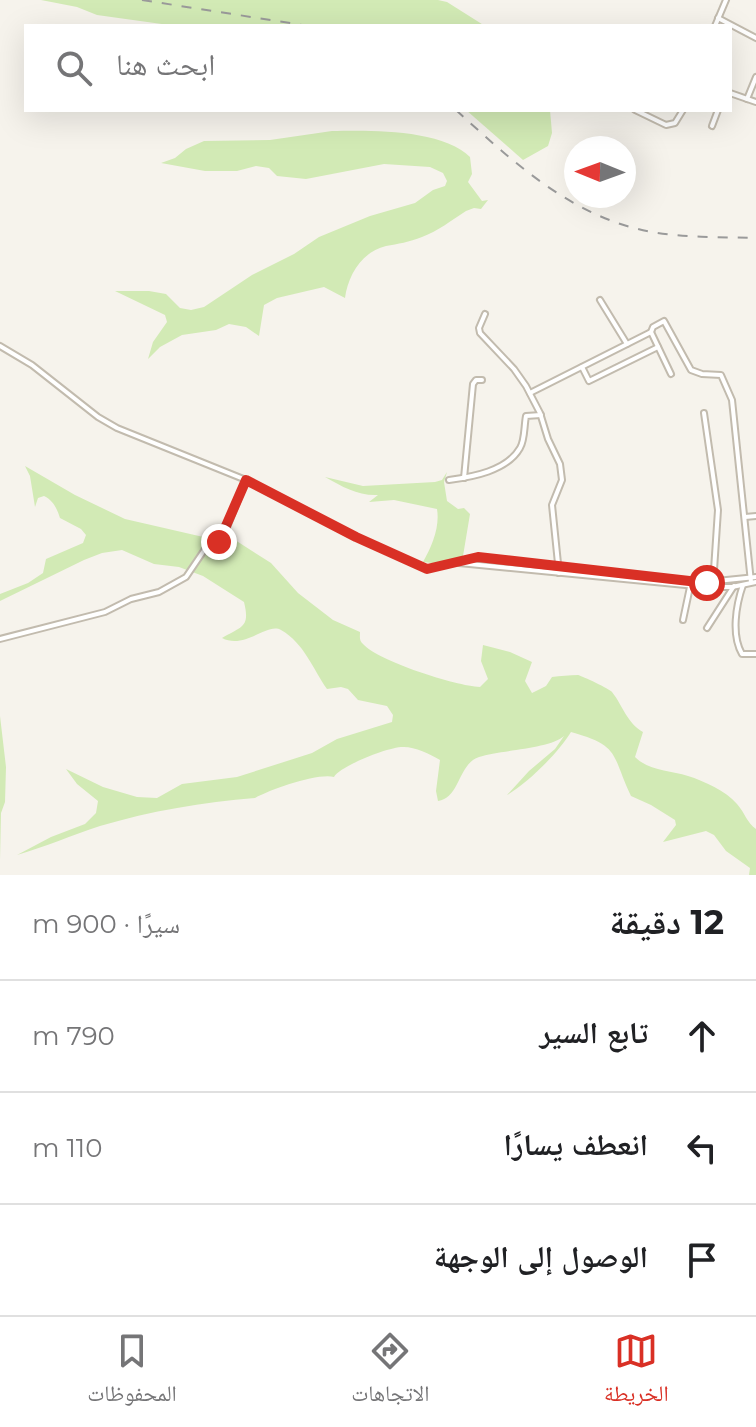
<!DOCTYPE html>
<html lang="ar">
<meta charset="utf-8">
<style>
:root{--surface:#fff;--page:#f2f2f2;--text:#202124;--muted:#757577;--line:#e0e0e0;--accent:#d93025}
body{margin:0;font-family:Montserrat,"Noto Naskh Arabic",sans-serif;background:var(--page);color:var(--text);direction:rtl}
.compass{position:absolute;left:564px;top:136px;width:72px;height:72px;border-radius:50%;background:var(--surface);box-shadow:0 8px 32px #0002;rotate:271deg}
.stop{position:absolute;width:24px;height:24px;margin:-18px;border:6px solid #d93025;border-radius:50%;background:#fff}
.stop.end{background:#d93025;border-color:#fff;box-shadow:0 2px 8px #0008}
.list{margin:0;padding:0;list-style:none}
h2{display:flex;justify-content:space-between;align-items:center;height:104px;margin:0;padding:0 32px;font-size:34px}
h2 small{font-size:26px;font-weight:400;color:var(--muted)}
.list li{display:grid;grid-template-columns:52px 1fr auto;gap:24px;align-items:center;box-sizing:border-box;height:112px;padding:0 32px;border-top:2px solid var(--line)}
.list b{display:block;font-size:30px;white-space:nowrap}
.list em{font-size:26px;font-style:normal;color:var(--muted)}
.icon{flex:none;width:44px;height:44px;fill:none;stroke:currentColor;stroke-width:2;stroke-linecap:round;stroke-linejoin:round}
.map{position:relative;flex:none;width:756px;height:875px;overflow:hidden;direction:ltr}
.search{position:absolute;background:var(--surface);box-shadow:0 8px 32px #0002;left:24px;right:24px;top:24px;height:88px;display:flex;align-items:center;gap:20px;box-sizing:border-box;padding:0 28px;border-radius:0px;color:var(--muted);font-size:30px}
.sheet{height:440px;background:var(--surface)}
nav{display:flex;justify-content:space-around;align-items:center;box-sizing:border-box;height:112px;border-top:2px solid var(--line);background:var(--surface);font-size:22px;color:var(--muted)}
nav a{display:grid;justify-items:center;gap:4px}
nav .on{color:var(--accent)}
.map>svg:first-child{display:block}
.green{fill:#d2eab5}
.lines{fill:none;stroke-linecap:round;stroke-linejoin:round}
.minor-casing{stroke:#c2bbae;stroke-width:8}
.minor{stroke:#fff;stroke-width:4}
.rail{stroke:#9a9a9a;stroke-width:2;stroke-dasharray:10 10;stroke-linecap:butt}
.route{stroke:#d93025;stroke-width:10}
</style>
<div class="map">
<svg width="756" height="875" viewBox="0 0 756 875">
<rect width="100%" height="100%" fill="#f6f3ec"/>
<!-- green -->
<g class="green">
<polygon points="41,0 438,0 447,2 485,26 176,26 97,15 77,7"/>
<polygon points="466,110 550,110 552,133 548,146 523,160"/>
<path d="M332,131c37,-1 111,-2 138,26l2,17 -4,8 14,19 6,-1 -7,9 -7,-1 -8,3c-14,9 -28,20 -44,26 -13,5 -24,7 -36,9 -25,6 -38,30 -41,52l-21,-11 -47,11 -13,7 -5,31 -13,-9 -17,-3 -13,6 -34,5 -22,12 -12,12 5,-17 14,-20 -2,-7 -50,-24h34l17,3 14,14 11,2 13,-3 48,-32 42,-21 25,-17 51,-21 45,-13 18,-13 12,-4 2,-5 -4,-8 -13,-6 -46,-3 -78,15 -29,-3 -8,-8 -13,-2 -19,5h-32l-44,-8 14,-5 11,-9 18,-8 66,-1z"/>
<path d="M25,466l50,29 50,24 87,20 17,-9 6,10 36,23 27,30 35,27 27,12c0,6 -1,8 3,12 15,17 93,42 117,43l8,-8 -7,-18 2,-16 27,7 22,10 -7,19 7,12 14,-7 6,-9c8,-1 18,-2 26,-2 4,1 32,14 34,17 11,14 15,31 31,40l-8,25c14,14 35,13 53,19 16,5 38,15 49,28 8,9 10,19 19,25v46h-7l1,-7 -24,-17 -12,-16 -8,-4 -43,11 13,-17 -1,-5 -24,-15 -20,-9c-20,-42 -10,-50 -60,-64 -12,20 -43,51 -64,63l22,-24 26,-22 9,-13c-14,13 -64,14 -85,21 -21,7 -19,41 -41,44l-2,-10 4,-31c-10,-6 -25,-13 -36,-13 -14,-1 -64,19 -70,30 -17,-4 -62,12 -79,21 -52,4 -104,13 -155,28 -28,9 -55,21 -83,29l34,-18 34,-13 11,-11 2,-12 -21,-17 -11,-15 37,18 34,10 20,1 25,-14 55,-7 75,-24 25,-14 55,-17 1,-7 -6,-9 -29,-6 -10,-11 -7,-2 -14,2c-14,-20 -23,-46 -46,-59 -14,-8 -36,20 -59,8 21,-12 28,-11 22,-36l-41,-26 -24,-9 -25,-3 -32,-14 -20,3 -18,7 -84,41v-7l28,-11 15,-10 3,-14 37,-16 3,-8 -5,-6 -21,-11c-3,-9 -6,-17 -16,-22l-6,2 -3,9 -5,-31z"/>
<path d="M447,472l-3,10 3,19 11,8 6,-1 6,6 -7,42 -23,8 -17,-2c9,-16 17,-35 14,-53l-43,-9 -25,2 9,-7c-20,1 -35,-8 -53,-18l38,9 72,-4 7,-2z"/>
<polygon points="0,716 6,767 5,802 1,813 0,860"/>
</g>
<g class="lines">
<!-- minor casing -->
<g class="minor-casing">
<g id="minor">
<polyline points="718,18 756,38"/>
<polyline points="715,26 726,0"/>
<polyline points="730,93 756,102"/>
<polyline points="747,99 756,77"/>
<polyline points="635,110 666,125 675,123 683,110"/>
<polyline points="712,126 718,110"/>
<polyline points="600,300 627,344"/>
<polyline points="485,314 479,328 480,333 514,369 526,386 540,413 548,439 560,464 562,480 552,505 559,573"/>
<polyline points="651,332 671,374"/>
<polyline points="0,346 32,365 98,417 117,428 246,480 356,537 427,569 478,557 697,583 756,577"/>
<polyline points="582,367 589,381 658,347"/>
<polyline points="530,393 651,332 653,327 664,321 691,370 702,374 721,375 732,400 751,582"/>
<polyline points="704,413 718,510 713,585"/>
<polyline points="464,478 473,384 476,380 482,380"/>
<path d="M449,480c23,-3 58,-9 71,-32 5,-8 4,-22 6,-32l15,-1"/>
<polyline points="745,517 756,516"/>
<polyline points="459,563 706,587 732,587 756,582"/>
<path d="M743,585c-7,20 -12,50 -1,69h14"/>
<polyline points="683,620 690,587"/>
<polyline points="707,628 734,586"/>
<polyline points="0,639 105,612 131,599 159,592 186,577 205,549 219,542 223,537 246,480"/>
</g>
</g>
<!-- minor -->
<use href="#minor" class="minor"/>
<!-- rail -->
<g class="rail">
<polyline points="142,0 309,26"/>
<path d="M456,110c57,52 117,108 196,122 34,6 70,5 104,6"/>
</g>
</g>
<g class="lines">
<!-- route -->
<polyline class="route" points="219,542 246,480 356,537 427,569 478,557 707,583"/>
</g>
</svg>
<svg class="compass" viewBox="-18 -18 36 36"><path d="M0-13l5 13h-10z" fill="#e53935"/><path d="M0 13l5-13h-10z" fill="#757577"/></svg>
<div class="stop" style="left:707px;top:583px"></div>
<div class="stop end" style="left:219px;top:542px"></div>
<div class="search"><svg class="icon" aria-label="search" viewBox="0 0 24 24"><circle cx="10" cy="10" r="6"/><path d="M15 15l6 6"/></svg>ابحث هنا</div>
</div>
<section class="sheet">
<h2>12 دقيقة<small>سيرًا · 900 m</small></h2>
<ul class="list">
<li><svg class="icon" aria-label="ahead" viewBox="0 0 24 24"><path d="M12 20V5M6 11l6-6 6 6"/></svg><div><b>تابع السير</b></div><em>790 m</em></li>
<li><svg class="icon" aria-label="left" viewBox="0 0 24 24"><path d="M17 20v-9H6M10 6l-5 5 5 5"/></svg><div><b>انعطف يسارًا</b></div><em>110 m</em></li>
<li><svg class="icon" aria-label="arrive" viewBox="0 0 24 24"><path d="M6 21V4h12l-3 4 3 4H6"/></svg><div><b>الوصول إلى الوجهة</b></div></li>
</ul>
</section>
<nav>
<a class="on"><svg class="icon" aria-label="map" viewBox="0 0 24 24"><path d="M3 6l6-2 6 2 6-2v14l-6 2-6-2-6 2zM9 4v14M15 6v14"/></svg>الخريطة</a>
<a><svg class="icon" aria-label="directions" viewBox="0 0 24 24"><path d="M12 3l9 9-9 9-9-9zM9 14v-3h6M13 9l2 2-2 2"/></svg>الاتجاهات</a>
<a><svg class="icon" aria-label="saved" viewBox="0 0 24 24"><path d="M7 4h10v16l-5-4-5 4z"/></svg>المحفوظات</a>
</nav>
